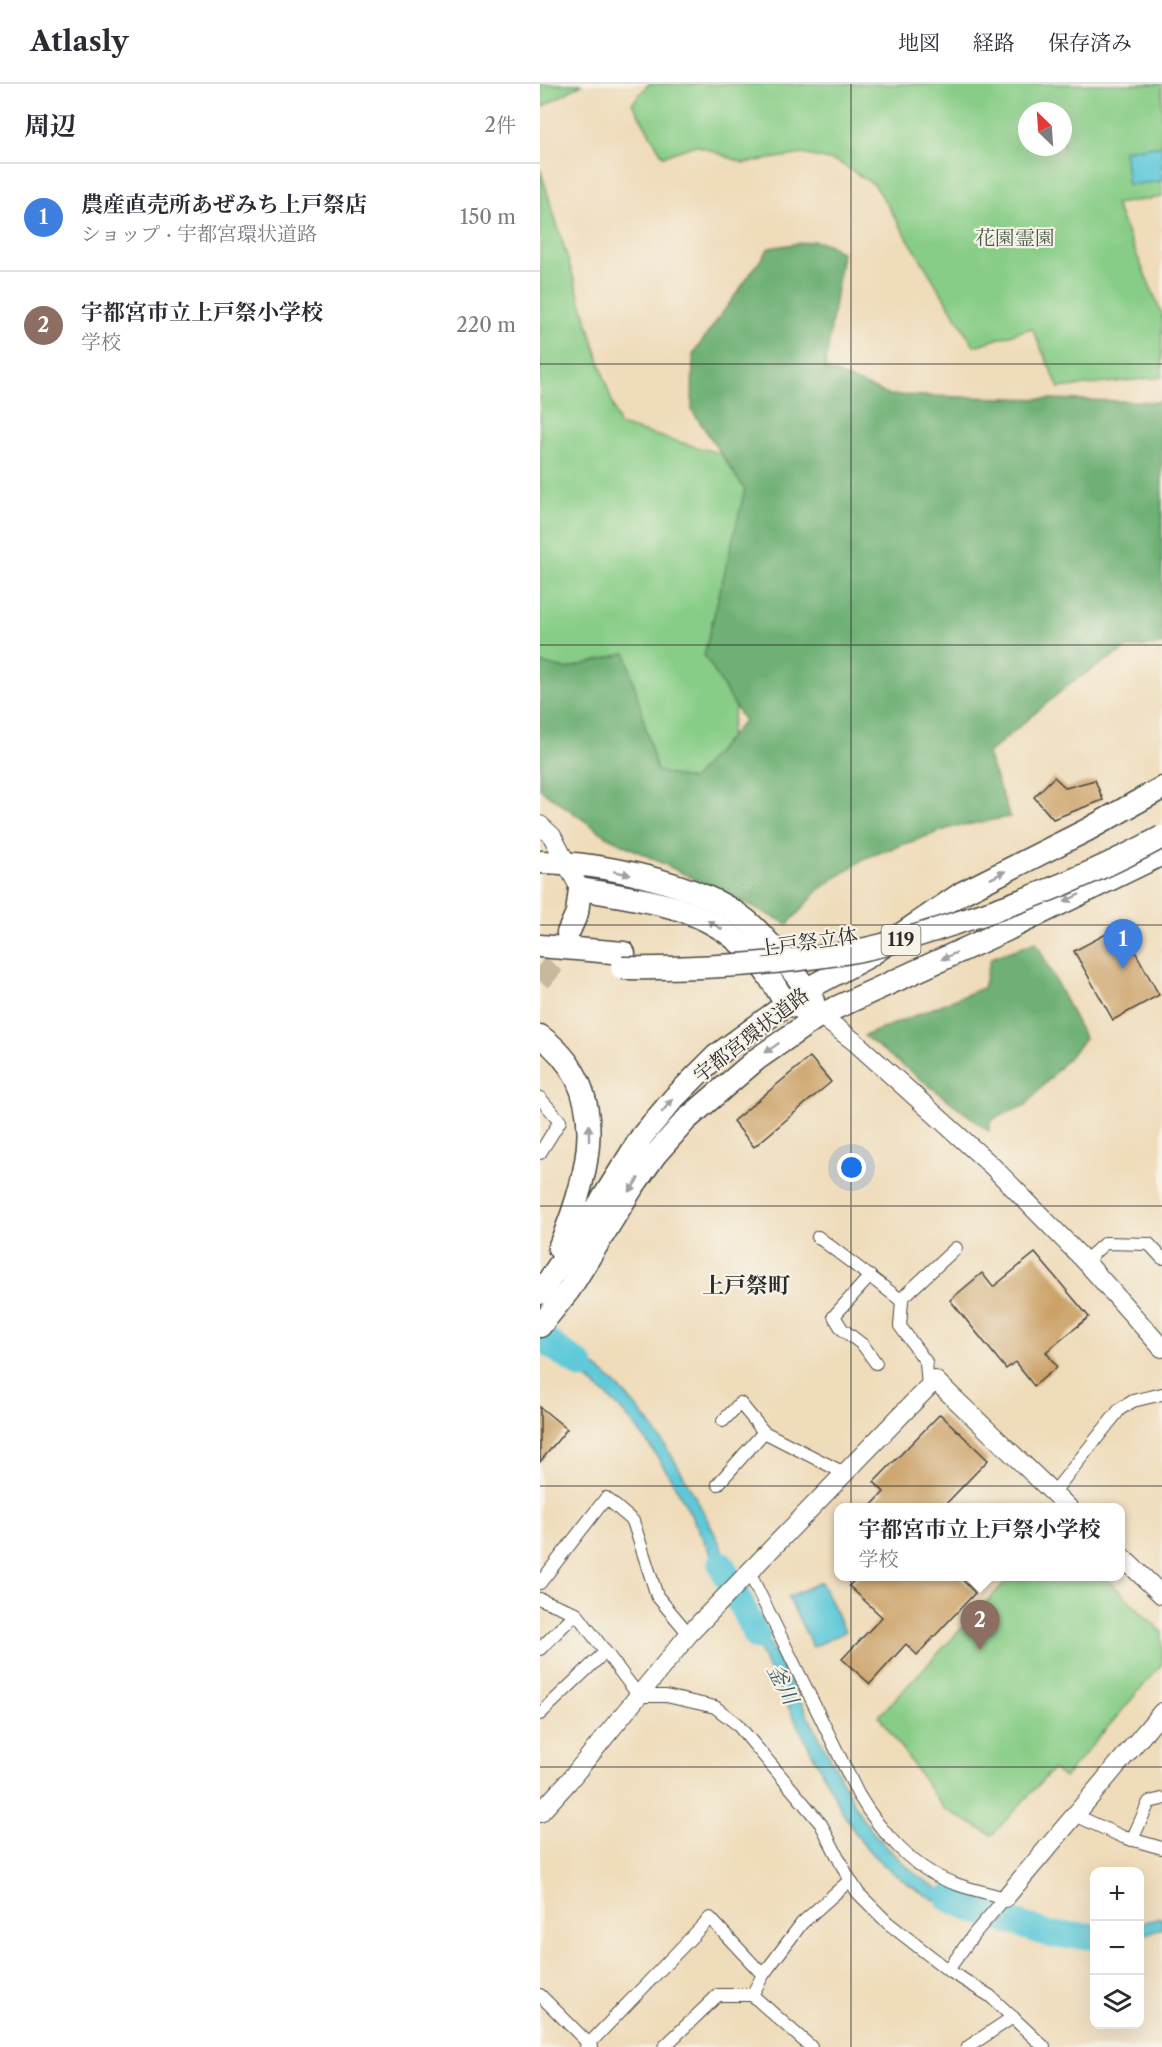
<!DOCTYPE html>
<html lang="ja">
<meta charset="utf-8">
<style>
:root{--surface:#fff;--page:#f2f2f3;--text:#2b2b33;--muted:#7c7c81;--line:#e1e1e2;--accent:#b5179e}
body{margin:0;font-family:"Libre Caslon Text","Noto Serif JP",serif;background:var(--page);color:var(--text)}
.controls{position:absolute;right:18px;bottom:18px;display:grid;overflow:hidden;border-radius:12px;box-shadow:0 6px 24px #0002}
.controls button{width:54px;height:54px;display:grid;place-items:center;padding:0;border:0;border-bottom:2px solid var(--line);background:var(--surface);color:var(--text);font:30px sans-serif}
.compass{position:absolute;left:478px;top:18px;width:54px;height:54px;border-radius:50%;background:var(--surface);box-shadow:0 6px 24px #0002;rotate:335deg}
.you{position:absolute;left:312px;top:1084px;width:21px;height:21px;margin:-15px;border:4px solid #fff;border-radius:50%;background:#1a73e8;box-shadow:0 0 0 9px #1a73e833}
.badge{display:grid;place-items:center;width:39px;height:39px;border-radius:50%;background:var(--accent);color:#fff;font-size:20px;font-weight:700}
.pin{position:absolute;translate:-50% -50px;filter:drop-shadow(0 2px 3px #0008)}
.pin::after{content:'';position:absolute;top:32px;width:21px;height:18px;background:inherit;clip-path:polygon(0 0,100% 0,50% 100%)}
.popup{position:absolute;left:294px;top:1419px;width:291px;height:78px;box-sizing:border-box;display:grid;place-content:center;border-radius:12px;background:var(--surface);filter:drop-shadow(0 2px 4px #0005);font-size:20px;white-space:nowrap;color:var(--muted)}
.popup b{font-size:22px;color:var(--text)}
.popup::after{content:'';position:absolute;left:50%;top:100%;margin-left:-12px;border:12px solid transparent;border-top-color:var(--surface)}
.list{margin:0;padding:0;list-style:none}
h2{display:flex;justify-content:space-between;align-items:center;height:78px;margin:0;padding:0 24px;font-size:26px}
h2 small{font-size:20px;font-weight:400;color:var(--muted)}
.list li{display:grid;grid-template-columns:39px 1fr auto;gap:18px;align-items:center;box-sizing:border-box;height:108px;padding:0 24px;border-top:2px solid var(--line)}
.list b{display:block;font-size:22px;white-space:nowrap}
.list p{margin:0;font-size:20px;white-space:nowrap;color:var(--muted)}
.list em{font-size:20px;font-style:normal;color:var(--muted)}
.icon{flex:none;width:33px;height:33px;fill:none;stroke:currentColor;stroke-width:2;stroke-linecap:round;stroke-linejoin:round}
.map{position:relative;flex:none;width:622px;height:1963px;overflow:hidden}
header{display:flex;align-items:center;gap:36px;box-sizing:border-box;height:84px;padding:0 30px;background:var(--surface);border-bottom:2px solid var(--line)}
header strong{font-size:28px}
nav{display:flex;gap:33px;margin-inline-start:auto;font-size:21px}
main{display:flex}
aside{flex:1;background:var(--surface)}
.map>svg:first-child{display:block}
.green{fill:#88cd87;stroke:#5a7c59;stroke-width:1.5;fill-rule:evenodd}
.forest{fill:#6eb074;stroke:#4c6e50;stroke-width:1.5}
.water{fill:#5fc9d9;stroke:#457a82;stroke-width:1.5}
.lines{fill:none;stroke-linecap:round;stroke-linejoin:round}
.river{stroke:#5fc9d9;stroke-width:27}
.building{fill:#ca9f64}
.highway-tunnel{stroke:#c8b99d;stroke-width:22;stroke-dasharray:22 11;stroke-linecap:butt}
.street-casing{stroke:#484640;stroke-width:14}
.secondary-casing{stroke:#484640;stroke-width:20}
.highway-casing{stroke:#484640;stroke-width:25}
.street{stroke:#fff;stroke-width:12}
.secondary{stroke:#fff;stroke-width:18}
.highway{stroke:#fff;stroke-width:22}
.highway-bridge-casing{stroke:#484640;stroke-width:25;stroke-linecap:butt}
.highway-bridge{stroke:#fff;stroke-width:22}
.oneway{fill:#a0a0a0}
.grid{fill:none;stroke:#2b2b2b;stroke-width:1.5;stroke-opacity:0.55}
.labels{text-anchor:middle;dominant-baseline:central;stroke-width:4.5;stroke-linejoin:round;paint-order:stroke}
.shield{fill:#f7f3e8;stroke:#686764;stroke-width:1.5}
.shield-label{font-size:18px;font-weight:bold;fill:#2b2b2b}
.park-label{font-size:20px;fill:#475c47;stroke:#f7f3e8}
.street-label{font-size:20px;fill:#2b2b2b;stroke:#f7f3e8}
.water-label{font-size:21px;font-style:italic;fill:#3b5a5f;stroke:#f7f3e8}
.quarter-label{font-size:22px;font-weight:bold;fill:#2b2b2b;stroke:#f7f3e8}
</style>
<header>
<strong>Atlasly</strong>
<nav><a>地図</a><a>経路</a><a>保存済み</a></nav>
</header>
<main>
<aside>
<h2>周辺<small>2件</small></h2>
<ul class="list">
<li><span class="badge" style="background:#3f7fe0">1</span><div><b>農産直売所あぜみち上戸祭店</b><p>ショップ · 宇都宮環状道路</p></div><em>150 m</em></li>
<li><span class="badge" style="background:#8d6e63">2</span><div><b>宇都宮市立上戸祭小学校</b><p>学校</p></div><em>220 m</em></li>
</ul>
</aside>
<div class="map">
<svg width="622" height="1963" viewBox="0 0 622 1963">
<rect width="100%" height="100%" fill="#f7f3e8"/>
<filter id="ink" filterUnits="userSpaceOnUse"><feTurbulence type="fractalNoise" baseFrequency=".0167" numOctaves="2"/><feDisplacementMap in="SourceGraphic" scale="12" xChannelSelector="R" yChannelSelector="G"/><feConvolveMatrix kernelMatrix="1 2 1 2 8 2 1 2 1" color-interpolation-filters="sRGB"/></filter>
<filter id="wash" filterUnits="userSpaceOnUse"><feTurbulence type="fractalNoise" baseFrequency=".008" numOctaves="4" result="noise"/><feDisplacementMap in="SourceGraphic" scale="24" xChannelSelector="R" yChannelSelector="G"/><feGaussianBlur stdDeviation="1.35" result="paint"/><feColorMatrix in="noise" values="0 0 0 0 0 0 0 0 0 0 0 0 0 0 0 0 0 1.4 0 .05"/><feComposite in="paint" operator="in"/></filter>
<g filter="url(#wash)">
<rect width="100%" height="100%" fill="#efdcba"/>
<!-- green -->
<g class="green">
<polygon points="0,0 42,0 0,24"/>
<path d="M109,0h513v113l-47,7 47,110v63l-103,11 -27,-60 -58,18 -99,-161 -37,-23 -35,-8 -59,9 -48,-18 -33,11 -31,-53zM487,27h36v36h-36z"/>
<polygon points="0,85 79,341 231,384 212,531 176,727 0,650"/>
<polygon points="471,1492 565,1493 622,1548 622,1580 524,1694 513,1685 452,1751 403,1724 339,1632"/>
</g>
<!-- forest -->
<g class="forest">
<polygon points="274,157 288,160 302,169 285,285 350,311 622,318 622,561 586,564 532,598 447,670 470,733 410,744 325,774 280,805 248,840 68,753 0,705 0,579 26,585 86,569 117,687 152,696 204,637 164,571 205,406 152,326 153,270 229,164"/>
<polygon points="496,858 545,955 486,1021 451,1036 449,1047 324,952 443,904 451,874"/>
</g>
<!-- water -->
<g class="water">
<polygon points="622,61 622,97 588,101 584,66"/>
<path d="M16,1256c19,13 39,25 56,41 57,54 88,126 124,194l-10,10c-31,-63 -65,-138 -117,-187 -19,-18 -40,-33 -62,-47z"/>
<polygon points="281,1498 305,1548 273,1563 248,1513"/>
<path d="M206,1514l117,222c25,31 56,63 95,78 10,4 21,6 32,8l-12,13c-44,-16 -84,-39 -115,-75 -7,-9 -13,-21 -20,-31l-106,-206z"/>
<polygon points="473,1830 511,1843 554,1844 554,1857 506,1853 463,1841"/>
<polygon points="622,1834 622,1845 600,1852 600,1839"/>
</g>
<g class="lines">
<!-- river -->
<g class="river">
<polyline points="0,1253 41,1282"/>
<polyline points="181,1480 217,1553"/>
<polyline points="409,1814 433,1825 512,1851 554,1852"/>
</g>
</g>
<g id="blocks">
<!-- building -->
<g class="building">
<polygon points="514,693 526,704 555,696 563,716 513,735 494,713"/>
<polygon points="581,842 619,911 573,936 534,867"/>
<polygon points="270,973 291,998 214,1063 193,1037"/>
<polygon points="495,1169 549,1233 506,1268 517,1283 494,1302 475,1278 466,1285 410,1216 442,1189 453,1203"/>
<polygon points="0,1323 27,1345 0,1378"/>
<polygon points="400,1330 448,1376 402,1424 329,1424 344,1408 334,1398"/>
<polygon points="318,1492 419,1492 435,1509 377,1571 366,1560 330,1600 302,1575 342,1533 309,1502"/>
</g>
</g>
</g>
<g filter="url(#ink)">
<use href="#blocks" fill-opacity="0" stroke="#484640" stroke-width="1.5"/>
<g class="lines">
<!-- highway-tunnel -->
<polyline class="highway-tunnel" points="0,897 18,875 28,849"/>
<!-- street casing -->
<g class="street-casing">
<g id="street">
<polyline points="0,1014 20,1037 0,1069"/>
<polyline points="278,1153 362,1217 360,1242 386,1278 388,1303"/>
<polyline points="545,1177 565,1159 609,1160 622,1174"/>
<polyline points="330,1192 294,1232 302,1245 323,1261 336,1279"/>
<polyline points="360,1216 416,1164"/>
<polyline points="183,1337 200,1319 224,1348 304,1389"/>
<polyline points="178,1400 224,1348"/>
<polyline points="513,1409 580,1325 593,1317 622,1310"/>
<path d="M209,1488l109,222c22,37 55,76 98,90 16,6 33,9 49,14l-31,36 -26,36"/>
<polyline points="0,1499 66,1414 93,1437 117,1512 149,1550"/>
<polyline points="0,1515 36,1529 99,1612 126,1612 175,1623 197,1640 281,1740 307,1791 318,1809 348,1839 408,1886 450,1912 504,1963"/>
<polyline points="0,1565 36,1529"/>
<polyline points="0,1630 65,1568"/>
<polyline points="535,1731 583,1753 622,1764"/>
<polyline points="592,1756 609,1718 622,1715"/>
<polyline points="0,1911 52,1963"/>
<polyline points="46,1963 170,1834 223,1891"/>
<polyline points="124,1963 178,1911 212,1911"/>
<polyline points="271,1963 212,1911 223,1891 262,1839 310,1796"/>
<polyline points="428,1963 473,1933"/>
</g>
</g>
<!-- secondary casing -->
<g class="secondary-casing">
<g id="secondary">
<polyline points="0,741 12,752 40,805"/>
<polyline points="280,931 315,958 452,1082 545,1177 622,1264"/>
<polyline points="581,1472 622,1511"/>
<polyline points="0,1729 28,1698 149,1550 395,1296 529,1424"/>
<polyline points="465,1814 622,1628"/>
</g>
</g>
<!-- highway casing -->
<g class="highway-casing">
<g id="highway">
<path d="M0,778c60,1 158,20 206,58 15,12 28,29 41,44 10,12 19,23 26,37"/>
<path d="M28,849l9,-20 3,-24c59,10 124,16 167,61 10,10 19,21 26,33 4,5 8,15 13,19 3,3 9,4 13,5"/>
<polyline points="0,862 84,869"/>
<path d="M0,952c74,54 49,141 19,212"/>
<polyline points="0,1209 40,1151 102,1052 134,1014 176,972 267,905 329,872 422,809 547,746 622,704"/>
<polyline points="0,1242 29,1206 92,1104 115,1071 146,1036 217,975 280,931 462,848 622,770"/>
</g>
</g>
<!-- street -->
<use href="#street" class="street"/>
<!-- secondary -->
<use href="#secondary" class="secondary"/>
<!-- highway -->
<use href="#highway" class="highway"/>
<!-- highway-bridge casing -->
<g class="highway-bridge-casing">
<path id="highway-bridge" d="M82,884c75,1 149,-3 223,-15 35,-6 69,-16 102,-27 74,-23 147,-52 215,-89"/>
</g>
<!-- highway-bridge -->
<use href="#highway-bridge" class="highway-bridge"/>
</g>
<!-- one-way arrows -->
<defs><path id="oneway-solid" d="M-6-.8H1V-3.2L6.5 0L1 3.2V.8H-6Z" transform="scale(1.5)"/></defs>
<g class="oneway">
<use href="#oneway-solid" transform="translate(82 789) rotate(11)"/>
<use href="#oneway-solid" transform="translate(458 791) rotate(-27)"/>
<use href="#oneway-solid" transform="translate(532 814) rotate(154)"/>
<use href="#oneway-solid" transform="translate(175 841) rotate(-149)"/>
<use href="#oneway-solid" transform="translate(409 872) rotate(155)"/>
<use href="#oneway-solid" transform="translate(232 964) rotate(145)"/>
<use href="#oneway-solid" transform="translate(127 1022) rotate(-50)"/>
<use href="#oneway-solid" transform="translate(49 1049) rotate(-90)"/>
<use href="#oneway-solid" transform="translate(94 1101) rotate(124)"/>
</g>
</g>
<!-- grid -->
<path class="grid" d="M311,0v1963M0,280h622M0,561h622M0,841h622M0,1122h622M0,1402h622M0,1683h622"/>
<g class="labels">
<!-- shield labels -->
<rect class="shield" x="341.5" y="841" width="39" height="30" rx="4.5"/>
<g class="shield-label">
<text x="361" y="856">119</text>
</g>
<!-- park labels -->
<g class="park-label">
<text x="475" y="154">花園霊園</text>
</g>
<!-- street labels -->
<g class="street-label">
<text transform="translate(268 858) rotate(-8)">上戸祭立体</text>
<text transform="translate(211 951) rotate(-38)">宇都宮環状道路</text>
</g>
<!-- water labels -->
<g class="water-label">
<text transform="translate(243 1600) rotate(63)">釜川</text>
</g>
<!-- quarter labels -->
<g class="quarter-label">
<text x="206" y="1201">上戸祭町</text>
</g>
</g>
</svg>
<div class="controls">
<button>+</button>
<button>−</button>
<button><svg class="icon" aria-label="layers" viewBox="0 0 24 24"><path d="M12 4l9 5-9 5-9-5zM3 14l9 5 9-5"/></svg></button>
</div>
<svg class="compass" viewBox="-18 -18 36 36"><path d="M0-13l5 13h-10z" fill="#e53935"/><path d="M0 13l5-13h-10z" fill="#7c7c81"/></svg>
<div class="you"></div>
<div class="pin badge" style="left:583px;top:885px;background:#3f7fe0">1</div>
<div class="pin badge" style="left:440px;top:1566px;background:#8d6e63">2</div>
<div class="popup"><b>宇都宮市立上戸祭小学校</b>学校</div>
</div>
</main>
